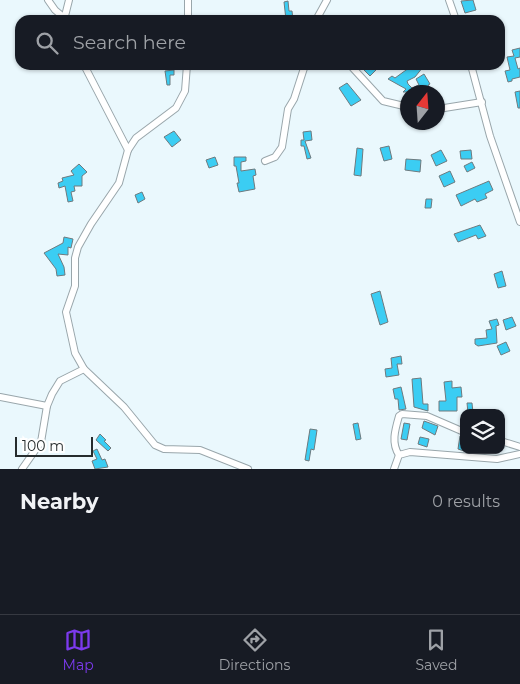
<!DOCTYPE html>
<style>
:root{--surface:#171b24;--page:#242831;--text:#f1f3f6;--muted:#9ea1a6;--line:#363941;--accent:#7c3aed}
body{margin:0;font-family:Montserrat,sans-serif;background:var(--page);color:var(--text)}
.controls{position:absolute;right:15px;bottom:15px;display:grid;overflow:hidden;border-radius:10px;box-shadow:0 1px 4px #0004}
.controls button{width:45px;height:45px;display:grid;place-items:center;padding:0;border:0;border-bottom:1px solid var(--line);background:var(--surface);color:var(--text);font:25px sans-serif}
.compass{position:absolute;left:400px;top:85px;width:45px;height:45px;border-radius:50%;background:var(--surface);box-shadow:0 1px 4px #0004;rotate:17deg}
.scale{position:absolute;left:15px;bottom:12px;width:78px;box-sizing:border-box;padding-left:5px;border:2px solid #262c2d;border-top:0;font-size:14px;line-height:18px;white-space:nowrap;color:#262c2d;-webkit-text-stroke:4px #fff;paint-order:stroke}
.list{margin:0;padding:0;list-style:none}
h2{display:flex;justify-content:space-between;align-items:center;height:65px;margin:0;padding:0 20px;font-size:21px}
h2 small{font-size:16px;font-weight:400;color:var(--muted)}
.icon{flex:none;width:28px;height:28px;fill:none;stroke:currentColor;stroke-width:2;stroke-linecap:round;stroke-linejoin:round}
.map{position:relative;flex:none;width:520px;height:469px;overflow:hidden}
.search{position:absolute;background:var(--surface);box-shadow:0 1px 4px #0004;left:15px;right:15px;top:15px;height:55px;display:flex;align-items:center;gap:12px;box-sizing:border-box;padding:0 18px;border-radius:15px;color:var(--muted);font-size:19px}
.sheet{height:145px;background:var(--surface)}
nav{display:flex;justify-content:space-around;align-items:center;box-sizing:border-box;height:70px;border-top:1px solid var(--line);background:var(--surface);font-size:14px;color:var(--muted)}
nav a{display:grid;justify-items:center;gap:2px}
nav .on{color:var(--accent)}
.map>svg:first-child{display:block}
.building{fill:#3bcdf3;stroke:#6e7a7e}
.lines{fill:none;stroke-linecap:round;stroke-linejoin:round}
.street-casing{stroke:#99a6ab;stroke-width:8}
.street{stroke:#fff;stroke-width:6}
</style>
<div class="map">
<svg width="520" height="469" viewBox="0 0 520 469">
<rect width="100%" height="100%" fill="#eaf8fd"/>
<!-- building -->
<g class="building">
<polygon points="473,0 476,10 465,13 461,1"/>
<polygon points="288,1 289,11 292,11 293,20 286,20 284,2"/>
<polygon points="520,48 520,57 515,58 518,69 520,68 520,77 512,79 512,81 508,82 505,71 510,70 507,57 514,56 512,50"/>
<polygon points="368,65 373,65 377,69 370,76 363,69"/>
<polygon points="413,65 423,67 415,77 407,81 408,84 412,88 419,85 416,79 424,74 430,84 428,85 432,92 403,92 406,89 388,79 392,76 395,78"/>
<polygon points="174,70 174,75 170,75 170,85 167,85 165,71"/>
<polygon points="347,83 361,100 351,106 339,88"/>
<polygon points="520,91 520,108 518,108 515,92"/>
<polygon points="174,131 181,140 172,147 164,137"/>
<polygon points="311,131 312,140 305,141 311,158 307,159 304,146 301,146 301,140 304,140 303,132"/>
<polygon points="389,146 392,159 384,161 380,148"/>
<polygon points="357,148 363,149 361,176 354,175"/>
<polygon points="441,150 447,161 436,166 431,155"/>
<polygon points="471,150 472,159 461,159 460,151"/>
<polygon points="215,157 218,165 209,168 206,160"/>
<polygon points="234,157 246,157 246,161 241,162 241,171 255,169 256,175 253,176 255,189 239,192 237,183 239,183 236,166 234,166"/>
<polygon points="406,159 421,160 420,172 405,170"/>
<polygon points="472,162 475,168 467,172 464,166"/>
<polygon points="79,164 87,172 82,176 82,186 74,186 75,191 71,192 73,201 68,202 65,186 59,188 58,183 63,181 62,178 74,175 71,171"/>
<polygon points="450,171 455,182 444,187 439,176"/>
<polygon points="489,181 493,190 485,194 487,198 477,202 475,199 461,206 456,195"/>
<polygon points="142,192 145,199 138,203 135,195"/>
<polygon points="426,199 432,199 431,208 425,208"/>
<polygon points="480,225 486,236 478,239 476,235 458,242 454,234"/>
<polygon points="64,237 73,239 71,248 68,247 68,255 58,254 64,267 65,275 57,276 56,269 44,253 63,243"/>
<polygon points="502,271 506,286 498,288 494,274"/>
<polygon points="380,291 388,322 380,325 371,294"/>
<polygon points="512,317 516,326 506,330 503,320"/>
<polygon points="497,319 499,325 496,326 497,343 478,346 475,344 475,339 487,338 486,330 492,329 489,321"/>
<polygon points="506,342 510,351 501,355 497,346"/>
<polygon points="401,356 402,364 397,364 399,375 386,377 385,369 392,368 391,358"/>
<polygon points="421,378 423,404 428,404 428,411 414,407 412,379"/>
<polygon points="452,381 452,388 461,387 462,397 457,397 457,411 439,411 439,401 446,401 444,382"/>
<polygon points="401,387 406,409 399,410 398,399 395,399 393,389"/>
<polygon points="467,403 472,403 473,413 468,413"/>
<polygon points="424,421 438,426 435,435 422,428"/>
<polygon points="358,423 361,439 356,440 353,424"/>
<polygon points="404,423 410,424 407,440 401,439"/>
<polygon points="310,429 317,430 314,450 311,449 309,461 305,460"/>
<polygon points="100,434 106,440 104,441 111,448 108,451 96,440"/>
<polygon points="460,436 464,437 464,451 458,449"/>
<polygon points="420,437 429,439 427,447 418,444"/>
<polygon points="97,449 102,460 105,459 108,467 95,469 92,461 97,459 93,451"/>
</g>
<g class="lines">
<!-- street casing -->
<g class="street-casing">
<g id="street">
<polyline points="48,0 55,10 67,20"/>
<polyline points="449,0 456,20"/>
<polyline points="65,16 69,0"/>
<polyline points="188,20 188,0"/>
<polyline points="316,20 327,0"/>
<polyline points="84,65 128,150"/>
<polyline points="187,65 185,91 176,108 136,138 128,150 119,183 91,224 78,247 75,258 75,286 66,312 75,353 84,369 124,407 155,445 164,449 200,450 248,469"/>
<polyline points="350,65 383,101 408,107"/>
<polyline points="471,65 490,136 520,222"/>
<polyline points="438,109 482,102"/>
<polyline points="265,161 275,157 282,147 288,109 294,99 305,65"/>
<polyline points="0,397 47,406"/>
<polyline points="501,441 520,447"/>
<path d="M399,455c-8,-12 -4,-25 0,-39l3,-2 25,2 37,16"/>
<polyline points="22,469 41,442 47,406 52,394 60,381 84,369"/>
<polyline points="394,469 399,455 410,452 497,459 520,454"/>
</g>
</g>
<!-- street -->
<use href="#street" class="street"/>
</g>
</svg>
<div class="controls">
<button><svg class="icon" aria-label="layers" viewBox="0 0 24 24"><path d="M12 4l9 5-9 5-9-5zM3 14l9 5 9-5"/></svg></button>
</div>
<svg class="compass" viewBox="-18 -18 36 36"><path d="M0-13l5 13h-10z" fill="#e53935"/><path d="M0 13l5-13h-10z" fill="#9ea1a6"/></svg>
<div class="scale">100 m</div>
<div class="search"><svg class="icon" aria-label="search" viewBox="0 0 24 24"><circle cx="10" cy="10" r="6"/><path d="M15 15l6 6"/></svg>Search here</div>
</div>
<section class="sheet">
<h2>Nearby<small>0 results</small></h2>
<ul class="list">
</ul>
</section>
<nav>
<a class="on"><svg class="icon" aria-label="map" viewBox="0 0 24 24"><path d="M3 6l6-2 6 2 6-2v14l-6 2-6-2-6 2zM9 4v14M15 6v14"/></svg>Map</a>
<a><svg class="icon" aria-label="directions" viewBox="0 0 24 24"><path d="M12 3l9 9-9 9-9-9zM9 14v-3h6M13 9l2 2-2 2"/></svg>Directions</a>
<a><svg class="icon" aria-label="saved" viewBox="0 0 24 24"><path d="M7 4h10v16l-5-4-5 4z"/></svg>Saved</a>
</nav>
